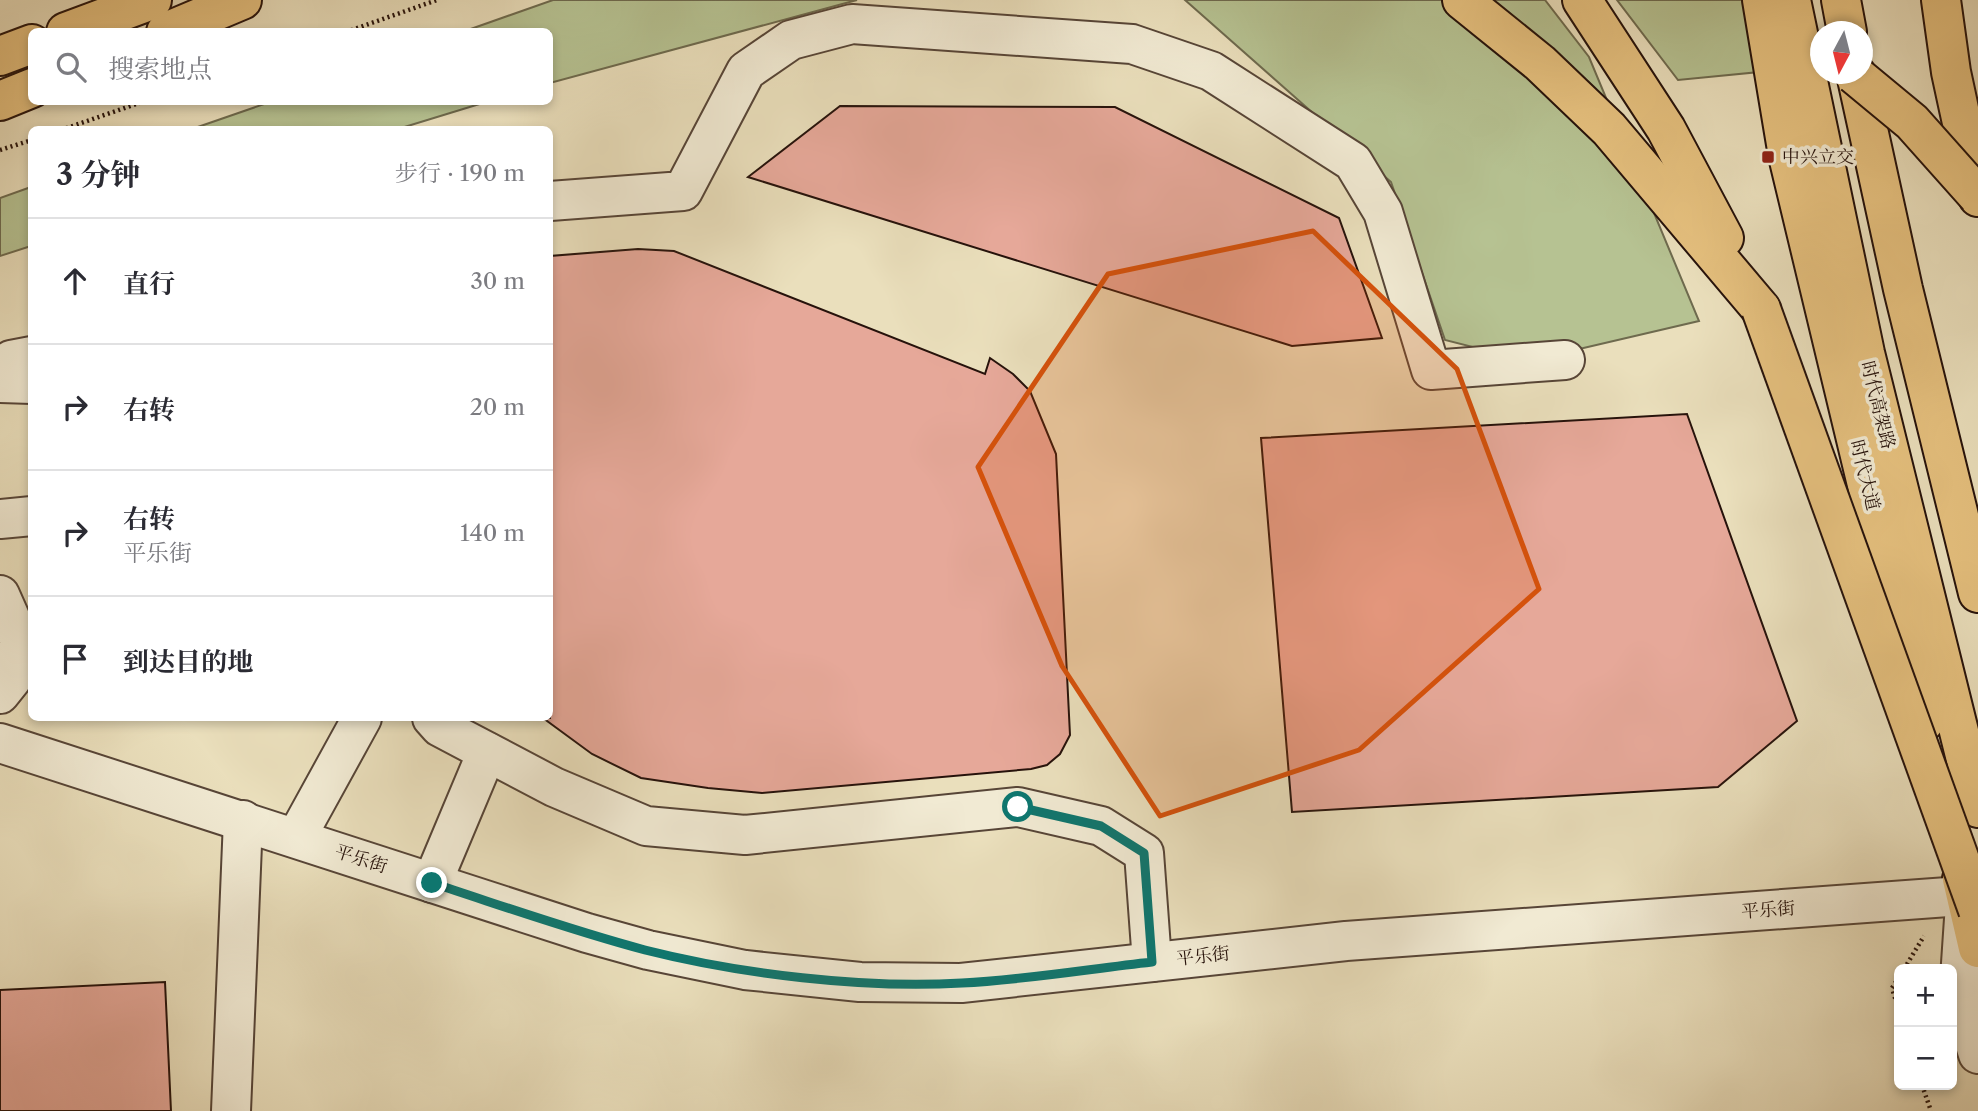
<!DOCTYPE html>
<html lang="zh">
<meta charset="utf-8">
<style>
:root{--surface:#fff;--page:#f2f2f3;--text:#2b2b33;--muted:#7c7c81;--line:#e1e1e2}
body{margin:0;font-family:"Libre Caslon Text","Noto Serif SC",serif;background:var(--page);color:var(--text)}
.controls{position:absolute;right:21px;bottom:21px;display:grid;overflow:hidden;border-radius:10px;box-shadow:0 4px 10px #0003}
.controls button{width:63px;height:63px;display:grid;place-items:center;padding:0;border:0;border-bottom:2px solid var(--line);background:var(--surface);color:var(--text);font:35px sans-serif}
.compass{position:absolute;left:1810px;top:21px;width:63px;height:63px;border-radius:50%;background:var(--surface);box-shadow:0 4px 10px #0003;rotate:187deg}
.stop{position:absolute;width:21px;height:21px;margin:-16px;border:5px solid #0f766e;border-radius:50%;background:#fff}
.stop.end{background:#0f766e;border-color:#fff;box-shadow:0 2px 7px #0008}
.list{margin:0;padding:0;list-style:none}
h2{display:flex;justify-content:space-between;align-items:center;height:91px;margin:0;padding:0 28px;font-size:30px}
h2 small{font-size:23px;font-weight:400;color:var(--muted)}
.list li{display:grid;grid-template-columns:46px 1fr auto;gap:21px;align-items:center;box-sizing:border-box;height:126px;padding:0 28px;border-top:2px solid var(--line)}
.list b{display:block;font-size:26px;white-space:nowrap}
.list p{margin:0;font-size:23px;white-space:nowrap;color:var(--muted)}
.list em{font-size:23px;font-style:normal;color:var(--muted)}
.icon{flex:none;width:38px;height:38px;fill:none;stroke:currentColor;stroke-width:2;stroke-linecap:round;stroke-linejoin:round}
.map{position:relative;flex:none;width:1978px;height:1111px;overflow:hidden}
.search{position:absolute;background:var(--surface);box-shadow:0 4px 10px #0003;left:28px;top:28px;width:525px;height:77px;display:flex;align-items:center;gap:18px;box-sizing:border-box;padding:0 24px;border-radius:10px;color:var(--muted);font-size:26px}
.panel{position:absolute;background:var(--surface);box-shadow:0 4px 10px #0003;left:28px;top:126px;width:525px;height:595px;border-radius:10px}
.map>svg:first-child{display:block}
.green{fill:#b6c292;stroke:#6e6a4e;stroke-width:2}
.building{fill:#e6a899;stroke:#26120b;stroke-width:2}
.lines{fill:none;stroke-linecap:round;stroke-linejoin:round}
.minor-casing{stroke:#574537;stroke-width:42}
.major-casing{stroke:#26120b;stroke-width:42}
.highway-casing{stroke:#26120b;stroke-width:42}
.path{stroke:#26120b;stroke-width:4.5;stroke-dasharray:2 3.5;stroke-linecap:butt}
.minor{stroke:#f1ead3;stroke-width:38}
.major{stroke:#e5c07e;stroke-width:38}
.highway{stroke:#e5c07e;stroke-width:38}
.highway-bridge-casing{stroke:#26120b;stroke-width:42;stroke-linecap:butt}
.highway-bridge{stroke:#e5c07e;stroke-width:38}
.route{stroke:#0f766e;stroke-width:9}
.marked{fill:#d5520c;fill-opacity:0.2;stroke:#d5520c;stroke-width:5;stroke-linejoin:round}
.poi-dot{fill:#8f2418;stroke:#f1ead3;stroke-width:2.5}
.labels{text-anchor:middle;dominant-baseline:central;stroke-width:7;stroke-linejoin:round;paint-order:stroke}
.poi-label{font-size:18px;fill:#26120b;stroke:#f1ead3;text-anchor:start}
.street-label{font-size:18px;fill:#26120b;stroke:#f1ead3}
</style>
<div class="map">
<svg width="1978" height="1111" viewBox="0 0 1978 1111">
<rect width="100%" height="100%" fill="#eadfbc"/>
<filter id="stains"><feTurbulence type="fractalNoise" baseFrequency=".00286" numOctaves="4"/><feColorMatrix values="0 0 0 0 .2 0 0 0 0 .09 0 0 0 0 .02 0 0 0 .5 -.17"/></filter>
<radialGradient id="worn" r=".72"><stop offset=".6" stop-color="#630" stop-opacity="0"/><stop offset="1" stop-color="#630" stop-opacity=".3"/></radialGradient>
<!-- green -->
<g class="green">
<polygon points="553,0 857,0 550,83 550,32 465,31"/>
<polygon points="1185,0 1545,0 1589,57 1699,321 1528,361 1445,340 1391,182"/>
<polygon points="1617,0 1748,0 1759,72 1678,80"/>
<polygon points="270,102 486,102 398,129 192,129"/>
<polygon points="31,187 31,246 0,256 0,198"/>
</g>
<!-- building -->
<g class="building">
<polygon points="840,106 1115,107 1339,218 1382,338 1292,346 748,177"/>
<polygon points="638,249 674,251 985,374 990,358 1013,374 1030,391 1056,454 1070,735 1060,754 1047,765 1031,769 762,793 708,788 641,778 592,754 543,718 550,718 550,256"/>
<polygon points="1687,414 1797,721 1718,787 1292,812 1261,438"/>
<polygon points="165,982 171,1111 0,1111 0,990"/>
</g>
<g class="lines">
<!-- minor casing -->
<g class="minor-casing">
<g id="minor">
<polyline points="550,201 683,191 746,71 791,40 852,24 1132,44 1211,71 1353,162 1383,212 1431,370 1565,360"/>
<polyline points="0,370 11,360 32,356"/>
<polyline points="0,383 32,384"/>
<polyline points="0,519 32,516"/>
<polyline points="0,595 20,640 12,679 0,694"/>
<polyline points="432,718 440,727 554,787 646,826 745,835 1018,807 1101,826 1144,853 1152,962"/>
<polyline points="0,743 587,933 648,950 745,970 860,982 961,983 1346,941 1948,897 1978,891"/>
<polyline points="296,838 362,718"/>
<polyline points="432,883 487,752"/>
<polyline points="1965,904 1959,993 1978,1054"/>
<polyline points="231,1111 243,820"/>
</g>
</g>
<!-- major casing -->
<g class="major-casing">
<g id="major">
<polyline points="1762,0 1788,156 1924,722"/>
<polyline points="1941,0 1951,72 1978,197"/>
<polyline points="166,32 242,0"/>
<polyline points="0,101 32,88"/>
<polyline points="1962,879 1978,948"/>
</g>
</g>
<!-- highway casing -->
<g class="highway-casing">
<g id="highway">
<polyline points="1462,0 1540,63 1609,129 1761,309"/>
<polyline points="1582,0 1666,129 1724,238"/>
<polyline points="1791,0 1865,353 1978,808"/>
<polyline points="1841,0 1847,32"/>
<polyline points="66,32 152,0"/>
<polyline points="0,56 32,44"/>
<polyline points="1856,74 1903,289 1978,593"/>
</g>
</g>
<!-- path -->
<g class="path">
<polyline points="346,32 437,0"/>
<polyline points="61,130 142,102"/>
<polyline points="0,150 32,140"/>
<polyline points="1904,969 1924,936"/>
<polyline points="1899,977 1892,988 1899,1011"/>
<polyline points="1922,1085 1931,1111"/>
</g>
<!-- minor -->
<use href="#minor" class="minor"/>
<!-- major -->
<use href="#major" class="major"/>
<!-- highway -->
<use href="#highway" class="highway"/>
<!-- highway-bridge casing -->
<g class="highway-bridge-casing">
<g id="highway-bridge">
<polyline points="1854,74 1912,122 1978,196"/>
<polyline points="1761,309 1978,910"/>
</g>
</g>
<!-- highway-bridge -->
<use href="#highway-bridge" class="highway-bridge"/>
</g>
<g class="lines">
<!-- route -->
<path class="route" d="M432,883c71,23 141,48 213,67 95,24 219,39 317,33 63,-3 127,-14 190,-21l-8,-109 -43,-27 -83,-19"/>
</g>
<!-- marked area -->
<path class="marked" d="M1313,231l144,138 82,220 -180,161 -199,66 -98,-150 -84,-199 130,-193z"/>
<!-- markers -->
<rect class="poi-dot" x="1761" y="150" width="14" height="14" rx="3.5"/>
<g class="labels">
<!-- poi labels -->
<g class="poi-label">
<text x="1782" y="157">中兴立交</text>
</g>
<!-- street labels -->
<g class="street-label">
<text transform="translate(1878 405) rotate(76)">时代高架路</text>
<text transform="translate(1865 475) rotate(76)">时代大道</text>
<text transform="translate(361 859) rotate(18)">平乐街</text>
<text transform="translate(1768 910) rotate(-4)">平乐街</text>
<text transform="translate(1203 956) rotate(-6)">平乐街</text>
</g>
</g>
<rect width="100%" height="100%" filter="url(#stains)"/>
<rect width="100%" height="100%" fill="url(#worn)"/>
</svg>
<div class="controls">
<button>+</button>
<button>−</button>
</div>
<svg class="compass" viewBox="-18 -18 36 36"><path d="M0-13l5 13h-10z" fill="#e53935"/><path d="M0 13l5-13h-10z" fill="#7c7c81"/></svg>
<div class="stop" style="left:1018px;top:807px"></div>
<div class="stop end" style="left:432px;top:883px"></div>
<div class="search"><svg class="icon" aria-label="search" viewBox="0 0 24 24"><circle cx="10" cy="10" r="6"/><path d="M15 15l6 6"/></svg>搜索地点</div>
<section class="panel">
<h2>3 分钟<small>步行 · 190 m</small></h2>
<ul class="list">
<li><svg class="icon" aria-label="ahead" viewBox="0 0 24 24"><path d="M12 20V5M6 11l6-6 6 6"/></svg><div><b>直行</b></div><em>30 m</em></li>
<li><svg class="icon" aria-label="right" viewBox="0 0 24 24"><path d="M7 20v-9h11M14 6l5 5-5 5"/></svg><div><b>右转</b></div><em>20 m</em></li>
<li><svg class="icon" aria-label="right" viewBox="0 0 24 24"><path d="M7 20v-9h11M14 6l5 5-5 5"/></svg><div><b>右转</b><p>平乐街</p></div><em>140 m</em></li>
<li><svg class="icon" aria-label="arrive" viewBox="0 0 24 24"><path d="M6 21V4h12l-3 4 3 4H6"/></svg><div><b>到达目的地</b></div></li>
</ul>
</section>
</div>
